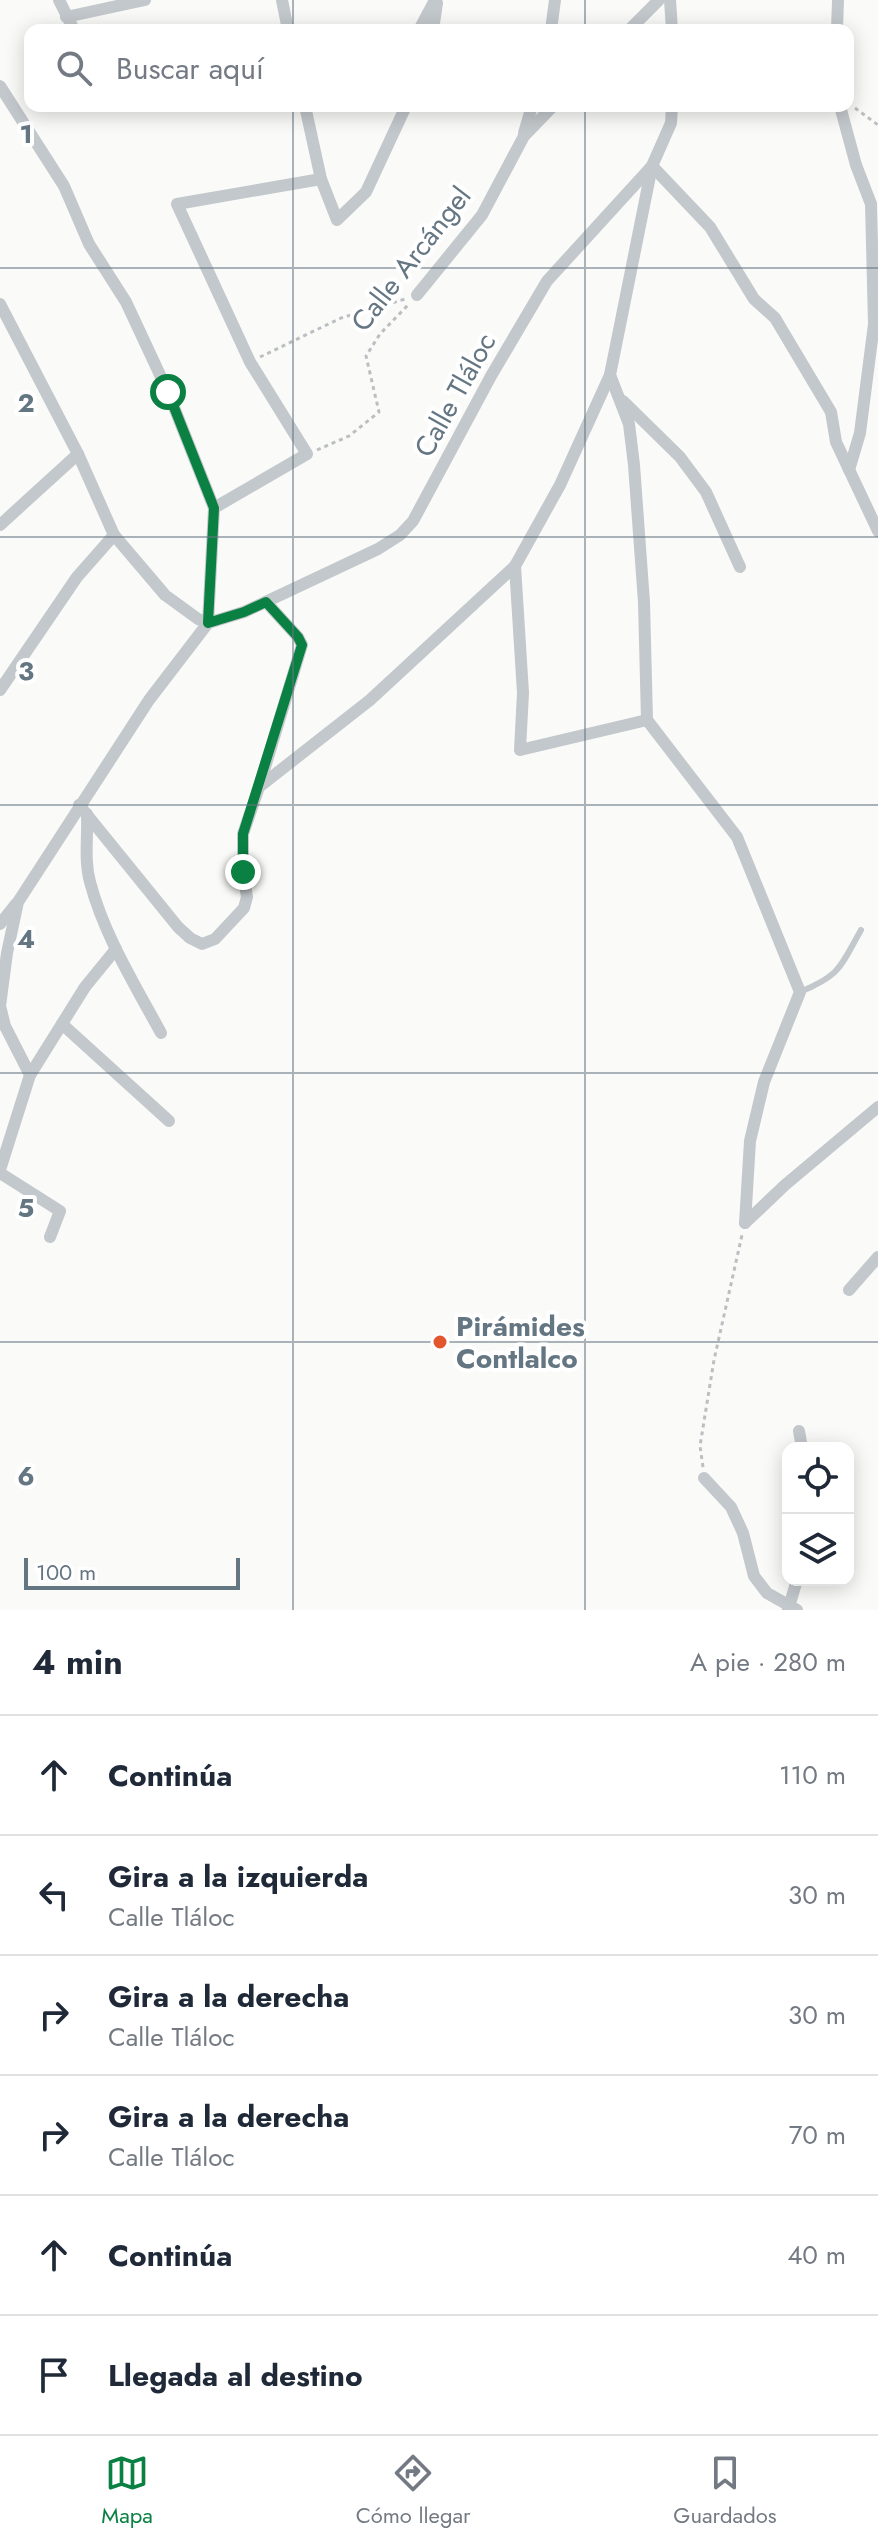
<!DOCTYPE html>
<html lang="es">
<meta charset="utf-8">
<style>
:root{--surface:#fff;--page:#f2f2f3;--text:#1f2937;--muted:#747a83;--line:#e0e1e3;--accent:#0b8043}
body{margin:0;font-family:Jost,sans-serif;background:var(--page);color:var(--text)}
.controls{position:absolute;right:24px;bottom:24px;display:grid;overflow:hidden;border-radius:16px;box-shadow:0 4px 20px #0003}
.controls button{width:72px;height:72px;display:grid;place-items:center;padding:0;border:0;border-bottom:2px solid var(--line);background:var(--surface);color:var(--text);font:40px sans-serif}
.scale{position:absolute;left:24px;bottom:20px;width:216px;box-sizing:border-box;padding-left:8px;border:4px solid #657683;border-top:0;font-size:22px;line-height:28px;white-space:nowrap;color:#657683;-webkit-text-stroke:6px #fff;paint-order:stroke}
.stop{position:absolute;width:24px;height:24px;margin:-18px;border:6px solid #0b8043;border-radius:50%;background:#fff}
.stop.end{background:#0b8043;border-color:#fff;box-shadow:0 2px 8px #0008}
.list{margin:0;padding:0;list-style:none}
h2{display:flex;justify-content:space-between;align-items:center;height:104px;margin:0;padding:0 32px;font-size:34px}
h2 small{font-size:26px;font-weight:400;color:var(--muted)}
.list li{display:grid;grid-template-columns:52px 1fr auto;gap:24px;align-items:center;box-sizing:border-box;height:120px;padding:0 32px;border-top:2px solid var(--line)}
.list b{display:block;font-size:30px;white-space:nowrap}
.list p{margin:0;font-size:26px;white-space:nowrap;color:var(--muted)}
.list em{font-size:26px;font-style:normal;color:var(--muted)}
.icon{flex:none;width:44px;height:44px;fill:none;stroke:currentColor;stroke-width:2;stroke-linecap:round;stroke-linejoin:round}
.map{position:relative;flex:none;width:878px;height:1610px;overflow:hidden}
.search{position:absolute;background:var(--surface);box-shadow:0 4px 20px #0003;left:24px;right:24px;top:24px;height:88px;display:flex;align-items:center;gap:20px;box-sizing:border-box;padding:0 28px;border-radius:16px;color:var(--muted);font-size:30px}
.sheet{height:824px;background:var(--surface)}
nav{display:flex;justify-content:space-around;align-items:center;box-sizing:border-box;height:112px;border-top:2px solid var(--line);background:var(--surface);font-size:22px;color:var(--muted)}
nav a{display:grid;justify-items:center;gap:4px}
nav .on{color:var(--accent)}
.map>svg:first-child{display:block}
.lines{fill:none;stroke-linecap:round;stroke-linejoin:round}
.path{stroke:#bbbfc2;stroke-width:3;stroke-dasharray:4 4;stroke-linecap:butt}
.service{stroke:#c3c8cc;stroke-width:6}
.minor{stroke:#c3c8cc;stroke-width:12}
.route{stroke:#0b8043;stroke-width:10}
.grid{fill:none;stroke:#657683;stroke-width:2;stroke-opacity:0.55}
.poi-dot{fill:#e4572e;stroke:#fff;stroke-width:3}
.labels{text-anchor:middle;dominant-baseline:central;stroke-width:8;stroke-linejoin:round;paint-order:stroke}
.street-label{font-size:28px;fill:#657683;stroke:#fff}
.poi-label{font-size:28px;font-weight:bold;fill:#657683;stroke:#fff;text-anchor:start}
.grid-label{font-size:26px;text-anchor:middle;font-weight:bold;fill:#657683;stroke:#fff;stroke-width:8;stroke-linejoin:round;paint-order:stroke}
</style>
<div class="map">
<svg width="878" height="1610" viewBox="0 0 878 1610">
<rect width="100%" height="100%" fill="#fafaf8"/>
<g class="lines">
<!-- path -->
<g class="path">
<polyline points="855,108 878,125"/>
<polyline points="260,357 341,318 405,299"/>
<polyline points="317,450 349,436 379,412 366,356 380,334 409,304"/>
<polyline points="703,1467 700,1446 714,1360 742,1235"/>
</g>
<!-- service -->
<path class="service" d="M800,992c41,-17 40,-25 61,-62"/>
<!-- minor -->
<g class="minor">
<polyline points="59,0 74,30"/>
<polyline points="282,0 288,30"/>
<polyline points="670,0 672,30"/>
<polyline points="66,17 145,0"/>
<polyline points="419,30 435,0"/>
<polyline points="433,30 437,3"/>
<polyline points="551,30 555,0"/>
<polyline points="629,30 659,0"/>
<polyline points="837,30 838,0"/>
<polyline points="0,86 64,186 89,244 126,302 168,392 214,508 208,623 198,619 165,595 114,535 78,454 0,304"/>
<polyline points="305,106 321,179 337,220 366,192 406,106"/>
<polyline points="840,106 856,165 871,204 874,324 860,433 849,470"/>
<polyline points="524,133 532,106"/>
<polyline points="652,166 710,227 754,299 775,318 831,412 836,442 878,531"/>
<polyline points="417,295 482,215 524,136 553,106"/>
<polyline points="610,375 629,424 634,465 644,602 647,720 737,837 800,992 764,1082 750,1141 745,1223"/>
<polyline points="623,401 680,457 706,492 740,567"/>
<polyline points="214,508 307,454 250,362 177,204 321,179"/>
<polyline points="0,525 78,454"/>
<polyline points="0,690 77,577 114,535"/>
<polyline points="647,720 520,750 523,693 515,566 560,485 610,375 652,166 671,123 672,106"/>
<polyline points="259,787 302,645 298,637 266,602"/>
<polyline points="79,805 178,927 190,938 202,944 215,939 244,908 247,897 243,872 243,834 259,787 370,700 515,566"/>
<path d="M87,814c1,23 -3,46 3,68 14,53 45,103 71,151"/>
<polyline points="0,924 16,904"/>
<polyline points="62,1024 169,1121"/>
<polyline points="30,1075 85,987 116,949"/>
<polyline points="0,1170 30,1075 5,1026 0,1006 7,953 18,902 149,700 208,623 244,612 378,549 400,535 413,521 491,376 547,281 652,166"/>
<polyline points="0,1173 60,1211 50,1237"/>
<polyline points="745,1223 785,1185 878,1107"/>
<polyline points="849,1290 878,1257"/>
<polyline points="799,1431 802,1448"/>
<polyline points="704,1478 731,1507 743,1533 754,1576 767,1593 797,1610"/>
<polyline points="788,1610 797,1580"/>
</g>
</g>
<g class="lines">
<!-- route -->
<polyline class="route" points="168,392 214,508 208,623 244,612 266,602 298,637 302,645 243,834 243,872"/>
</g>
<!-- grid -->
<path class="grid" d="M293,0v30M585,0v30M293,106v1504M585,106v1504M0,268h878M0,537h878M0,805h878M0,1073h878M0,1342h878"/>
<!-- markers -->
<circle class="poi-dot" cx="440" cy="1342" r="8"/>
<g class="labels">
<!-- street labels -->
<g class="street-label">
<text transform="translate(411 259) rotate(-52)">Calle Arcángel</text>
<text transform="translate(455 395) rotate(-61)">Calle Tláloc</text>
</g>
<!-- poi labels -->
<g class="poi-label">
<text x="456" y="1326">Pirámides<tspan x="456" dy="32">Contlalco</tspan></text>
</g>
</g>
<g class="grid-label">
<text x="26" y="143">1</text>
<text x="26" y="412">2</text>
<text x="26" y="680">3</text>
<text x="26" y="948">4</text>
<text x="26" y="1217">5</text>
<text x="26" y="1485">6</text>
</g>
</svg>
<div class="controls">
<button><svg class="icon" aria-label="locate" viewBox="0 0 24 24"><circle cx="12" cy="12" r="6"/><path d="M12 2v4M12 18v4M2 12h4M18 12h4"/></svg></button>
<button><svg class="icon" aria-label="layers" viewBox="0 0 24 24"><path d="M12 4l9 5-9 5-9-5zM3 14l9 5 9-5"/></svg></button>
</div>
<div class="scale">100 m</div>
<div class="stop" style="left:168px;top:392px"></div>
<div class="stop end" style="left:243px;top:872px"></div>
<div class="search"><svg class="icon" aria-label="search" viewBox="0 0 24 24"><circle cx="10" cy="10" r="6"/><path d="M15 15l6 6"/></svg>Buscar aquí</div>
</div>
<section class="sheet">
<h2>4 min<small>A pie · 280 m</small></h2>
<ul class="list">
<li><svg class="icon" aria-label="ahead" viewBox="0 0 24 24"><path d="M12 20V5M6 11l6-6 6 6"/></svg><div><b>Continúa</b></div><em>110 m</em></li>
<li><svg class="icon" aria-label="left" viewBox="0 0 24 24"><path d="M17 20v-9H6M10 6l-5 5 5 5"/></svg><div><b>Gira a la izquierda</b><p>Calle Tláloc</p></div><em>30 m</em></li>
<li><svg class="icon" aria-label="right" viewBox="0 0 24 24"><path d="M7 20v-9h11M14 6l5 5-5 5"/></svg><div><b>Gira a la derecha</b><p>Calle Tláloc</p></div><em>30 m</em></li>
<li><svg class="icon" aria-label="right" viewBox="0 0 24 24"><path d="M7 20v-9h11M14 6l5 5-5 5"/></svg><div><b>Gira a la derecha</b><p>Calle Tláloc</p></div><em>70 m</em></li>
<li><svg class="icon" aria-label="ahead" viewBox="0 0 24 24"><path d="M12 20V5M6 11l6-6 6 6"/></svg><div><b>Continúa</b></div><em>40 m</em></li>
<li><svg class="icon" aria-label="arrive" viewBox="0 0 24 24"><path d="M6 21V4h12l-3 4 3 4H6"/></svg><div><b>Llegada al destino</b></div></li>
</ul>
</section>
<nav>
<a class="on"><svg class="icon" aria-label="map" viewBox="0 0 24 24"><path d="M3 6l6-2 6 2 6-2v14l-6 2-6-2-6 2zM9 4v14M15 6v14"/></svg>Mapa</a>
<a><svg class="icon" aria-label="directions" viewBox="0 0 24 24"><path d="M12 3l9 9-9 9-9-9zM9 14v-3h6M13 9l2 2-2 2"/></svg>Cómo llegar</a>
<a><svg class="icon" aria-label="saved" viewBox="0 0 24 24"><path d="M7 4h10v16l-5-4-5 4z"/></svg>Guardados</a>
</nav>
